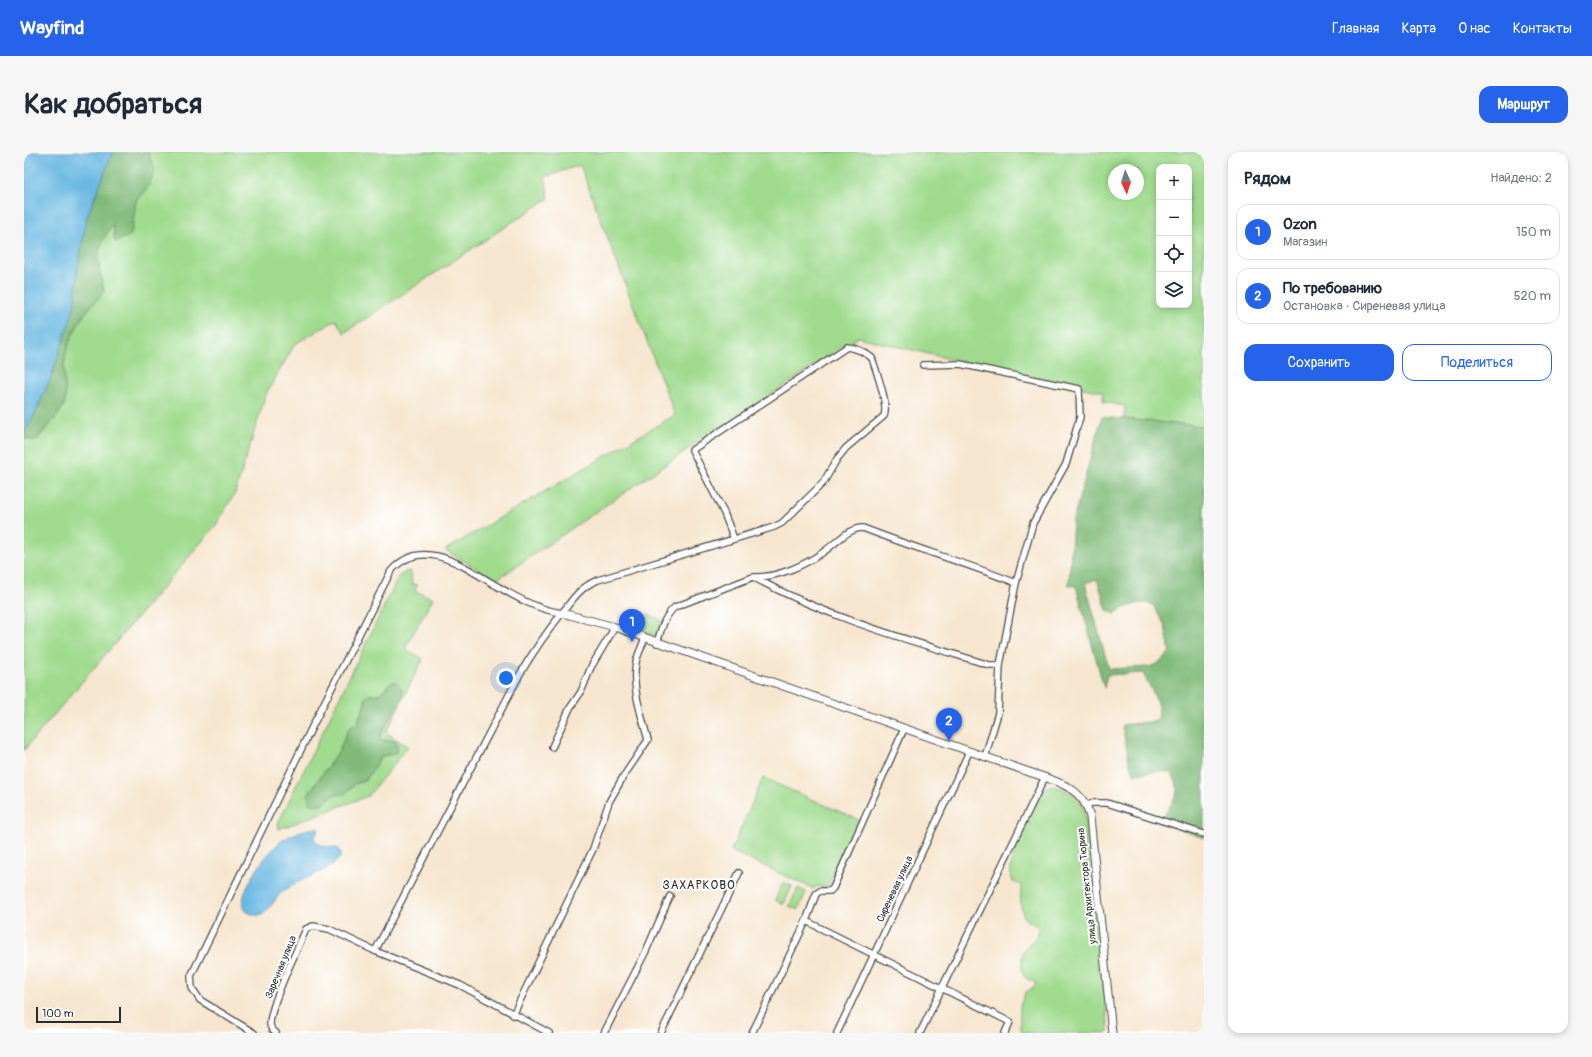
<!DOCTYPE html>
<html lang="ru">
<meta charset="utf-8">
<style>
:root{--surface:#fff;--page:#f6f6f7;--text:#1f2937;--muted:#747a83;--line:#e0e1e3;--accent:#2563eb}
body{margin:0;font-family:Pangolin,sans-serif;background:var(--page);color:var(--text)}
.controls{position:absolute;right:12px;top:12px;display:grid;overflow:hidden;border-radius:8px;box-shadow:0 2px 6px #0003}
.controls button{width:36px;height:36px;display:grid;place-items:center;padding:0;border:0;border-bottom:1px solid var(--line);background:var(--surface);color:var(--text);font:20px sans-serif}
.compass{position:absolute;left:1084px;top:12px;width:36px;height:36px;border-radius:50%;background:var(--surface);box-shadow:0 2px 6px #0003;rotate:176deg}
.scale{position:absolute;left:12px;bottom:10px;width:85px;box-sizing:border-box;padding-left:4px;border:2px solid #2b2b2b;border-top:0;font-size:11px;line-height:14px;white-space:nowrap;color:#2b2b2b;-webkit-text-stroke:3px #fff;paint-order:stroke}
.you{position:absolute;left:482px;top:526px;width:14px;height:14px;margin:-10px;border:3px solid #fff;border-radius:50%;background:#1a73e8;box-shadow:0 0 0 6px #1a73e833}
.badge{display:grid;place-items:center;width:26px;height:26px;border-radius:50%;background:var(--accent);color:#fff;font-size:13px;font-weight:700}
.pin{position:absolute;translate:-50% -33px;filter:drop-shadow(0 1px 2px #0008)}
.pin::after{content:'';position:absolute;top:21px;width:14px;height:12px;background:inherit;clip-path:polygon(0 0,100% 0,50% 100%)}
.list{margin:0;padding:0;list-style:none}
h2{display:flex;justify-content:space-between;align-items:center;height:52px;margin:0;padding:0 16px;font-size:17px}
h2 small{font-size:13px;font-weight:400;color:var(--muted)}
.list li{display:grid;grid-template-columns:26px 1fr auto;gap:12px;align-items:center;box-sizing:border-box;height:56px;margin:0 8px 8px;padding:0 8px;border:1px solid var(--line);border-radius:12px}
.list b{display:block;font-size:15px;white-space:nowrap}
.list p{margin:0;font-size:13px;white-space:nowrap;color:var(--muted)}
.list em{font-size:13px;font-style:normal;color:var(--muted)}
.actions{display:flex;gap:8px;padding:12px 16px}
.actions a{flex:1;padding:9px 0;border:1px solid var(--accent);border-radius:12px;text-align:center;font-size:14px;color:var(--accent)}
.actions .main{background:var(--accent);color:#fff}
.icon{flex:none;width:22px;height:22px;fill:none;stroke:currentColor;stroke-width:2;stroke-linecap:round;stroke-linejoin:round}
.map{position:relative;flex:none;width:1180px;height:881px;overflow:hidden;border-radius:12px}
header{display:flex;align-items:center;gap:24px;box-sizing:border-box;height:56px;padding:0 20px;background:var(--accent);color:#fff}
header strong{font-size:19px}
nav{display:flex;gap:22px;margin-inline-start:auto;font-size:14px}
.intro{display:flex;align-items:center;justify-content:space-between;box-sizing:border-box;height:96px;padding:0 24px}
h1{margin:0;font-size:28px}
.button{padding:10px 18px;border-radius:12px;background:var(--accent);color:#fff;font-size:14px;font-weight:700}
main{display:flex;gap:24px;padding:0 24px}
aside{flex:1;background:var(--surface);border-radius:12px;box-shadow:0 2px 6px #0003}
.map>svg:first-child{display:block}
.green{fill:#9fda8d;stroke:#65825c;fill-rule:evenodd}
.forest{fill:#7fba78;stroke:#557252;fill-rule:evenodd}
.water{fill:#65b6e0;stroke:#487086}
.lines{fill:none;stroke-linecap:round;stroke-linejoin:round}
.street-casing{stroke:#494744;stroke-width:8}
.secondary-casing{stroke:#494744;stroke-width:9}
.street{stroke:#fff;stroke-width:5.5}
.secondary{stroke:#fff;stroke-width:7}
.labels{text-anchor:middle;dominant-baseline:central;stroke-width:4;stroke-linejoin:round;paint-order:stroke}
.street-label{font-size:10px;fill:#2b2b2b;stroke:#fff}
.quarter-label{font-size:12px;letter-spacing:1px;fill:#2b2b2b;stroke:#fff}
</style>
<header>
<strong>Wayfind</strong>
<nav><a>Главная</a><a>Карта</a><a>О нас</a><a>Контакты</a></nav>
</header>
<div class="intro"><h1>Как добраться</h1><a class="button">Маршрут</a></div>
<main>
<div class="map">
<svg width="1180" height="881" viewBox="0 0 1180 881">
<rect width="100%" height="100%" fill="#fff"/>
<filter id="ink" filterUnits="userSpaceOnUse"><feTurbulence type="fractalNoise" baseFrequency=".025" numOctaves="2"/><feDisplacementMap in="SourceGraphic" scale="8" xChannelSelector="R" yChannelSelector="G"/><feConvolveMatrix kernelMatrix="1 2 1 2 8 2 1 2 1" color-interpolation-filters="sRGB"/></filter>
<filter id="wash" filterUnits="userSpaceOnUse"><feTurbulence type="fractalNoise" baseFrequency=".012" numOctaves="4" result="noise"/><feDisplacementMap in="SourceGraphic" scale="16" xChannelSelector="R" yChannelSelector="G"/><feGaussianBlur stdDeviation="0.9" result="paint"/><feColorMatrix in="noise" values="0 0 0 0 0 0 0 0 0 0 0 0 0 0 0 0 0 1.4 0 .05"/><feComposite in="paint" operator="in"/></filter>
<g filter="url(#wash)">
<rect width="100%" height="100%" fill="#f6e6cf"/>
<!-- green -->
<g class="green">
<path d="M124,0h1056v273l-3,1 -77,-7 1,-13 -22,-4v-10l-124,-26 -121,-29 -177,117 -185,126 -51,-30 230,-135 -95,-250 -35,12 4,21 -205,135 -8,-13 -41,24 -29,50 -31,99 -19,32 -192,225v-312l12,3c6,-8 25,-28 28,-36 4,-11 -1,-25 0,-37 1,-28 20,-57 40,-76 -6,-31 -12,-40 9,-67l18,10 5,-34 12,-14zM1135,15h30v138h-30zM1090,18h24v24h-24z"/>
<path d="M383,419l4,1 1,12 5,1 -2,6 18,7 -28,50 18,11 -37,73 22,15 -40,49 -89,33 -1,-6 121,-247zM365,532l14,11 -23,41v4h12l5,4v8l-16,5 -15,23 -11,4 -11,10 -11,1 -8,7 -17,-8 31,-43 10,-23 9,-6 10,-27 12,-1z"/>
<polygon points="625,463 639,469 632,484 613,477 618,464"/>
<polygon points="739,626 835,668 802,737 792,734 790,737 707,699"/>
<path d="M1027,633c17,5 24,8 33,24l25,224h-86l-3,-6v-21l5,-13 10,-7v-4c-3,-1 -7,-2 -9,-4 -6,-5 -5,-21 -2,-28 5,-7 13,-11 15,-20 -3,-6 -6,-6 -12,-10 -8,-7 -6,-24 -6,-34l-3,-3 -5,-1c-7,-16 3,-20 0,-34l30,-61 2,1z"/>
<polygon points="759,730 768,734 760,752 751,748"/>
<polygon points="774,736 782,740 774,758 765,754"/>
</g>
<!-- forest -->
<g class="forest">
<path d="M89,0h35l7,18 -7,17 -12,14 -5,34 -16,7 -2,-17c-21,27 -15,36 -9,67 -20,19 -39,48 -40,76 -1,12 4,26 0,37 -3,8 -22,28 -28,36l-12,-3v-6l10,-16 18,-41 21,-66 5,-44 9,-48z"/>
<path d="M1078,265l99,9 3,-1v413l-46,-16c12,-17 28,-29 13,-49l-10,-2 -26,3 -5,-9 -8,-40 35,-4c6,-15 -7,-33 -14,-48l-36,2 -3,13 -28,-102 -7,-1 4,-65zM1073,427l10,31 8,4 7,-5 16,-6h9l6,2 12,21 5,26 -13,12 -8,3 -40,2 -24,-86z"/>
<polygon points="368,530 372,530 378,536 379,543 356,584 356,588 371,589 374,597 373,600 357,605 342,628 331,632 320,642 309,643 297,652 286,652 284,642 315,599 325,576 334,570 341,553 341,546 344,543 356,542 365,532"/>
</g>
<!-- water -->
<g class="water">
<polygon points="0,0 89,0 63,65 54,113 50,157 28,223 10,264 0,280"/>
<path d="M294,676l1,2 -5,8 2,4 8,4 13,2 3,3v7c-16,17 -41,20 -59,35 -6,6 -11,17 -19,21 -6,3 -12,0 -17,-4 -1,-2 -2,-6 -2,-9 1,-16 26,-52 40,-61 9,-6 23,-12 35,-12z"/>
</g>
</g>
<g filter="url(#ink)">
<g class="lines">
<!-- street casing -->
<g class="street-casing">
<g id="street">
<polyline points="899,213 936,212 1055,237 1056,265 1042,312 1009,371 992,431 976,513 974,561 961,605"/>
<path d="M731,426c73,40 154,62 234,87h11"/>
<path d="M633,491c4,-13 7,-27 18,-36l78,-30c23,1 50,-11 69,-24 14,-9 25,-25 41,-25 51,20 103,35 153,55"/>
<polyline points="528,595 546,556 557,540 567,515 591,475"/>
<polyline points="1063,653 1069,651 1083,651 1180,682"/>
<polyline points="782,769 986,870 981,881"/>
<path d="M351,799l145,-277c13,-22 26,-41 42,-61 11,-14 18,-26 36,-33l176,-53 8,-4 41,-40 14,-24 9,-11 38,-32c5,-12 -8,-45 -12,-58 -7,-6 -16,-10 -25,-11l-155,103 32,63 10,26"/>
<path d="M489,863l80,-166 16,-47 14,-25 25,-37c-6,-24 -17,-52 -12,-78 2,-8 6,-16 9,-24"/>
<path d="M230,881l-54,-33 -8,-12 -1,-12 121,-249 79,-156c32,-37 76,-2 106,15 20,12 42,24 65,27"/>
<path d="M252,881c-4,-3 -6,-5 -6,-10 2,-23 27,-72 36,-94l7,-3 16,3 46,22 85,34 89,48"/>
<polyline points="580,881 622,799 646,744"/>
<polyline points="637,881 715,721"/>
<polyline points="728,881 782,769 792,742 796,739 806,739 809,736 880,577"/>
<polyline points="813,881 945,600"/>
<polyline points="896,881 1021,625"/>
</g>
</g>
<!-- secondary casing -->
<g class="secondary-casing">
<path id="secondary" d="M538,461l53,14 414,145c26,9 54,14 61,45l22,216"/>
</g>
<!-- street -->
<use href="#street" class="street"/>
<!-- secondary -->
<use href="#secondary" class="secondary"/>
</g>
</g>
<g class="labels">
<!-- street labels -->
<g class="street-label">
<text transform="translate(1063 734) rotate(-96)">улица Архитектора Тюрина</text>
<text transform="translate(871 737) rotate(-65)">Сиреневая улица</text>
<text transform="translate(257 815) rotate(-68)">Заречная улица</text>
</g>
<!-- quarter labels -->
<g class="quarter-label">
<text x="675" y="733">ЗАХАРКОВО</text>
</g>
</g>
</svg>
<div class="controls">
<button>+</button>
<button>−</button>
<button><svg class="icon" aria-label="locate" viewBox="0 0 24 24"><circle cx="12" cy="12" r="6"/><path d="M12 2v4M12 18v4M2 12h4M18 12h4"/></svg></button>
<button><svg class="icon" aria-label="layers" viewBox="0 0 24 24"><path d="M12 4l9 5-9 5-9-5zM3 14l9 5 9-5"/></svg></button>
</div>
<svg class="compass" viewBox="-18 -18 36 36"><path d="M0-13l5 13h-10z" fill="#e53935"/><path d="M0 13l5-13h-10z" fill="#747a83"/></svg>
<div class="scale">100 m</div>
<div class="you"></div>
<div class="pin badge" style="left:608px;top:490px">1</div>
<div class="pin badge" style="left:925px;top:589px">2</div>
</div>
<aside>
<h2>Рядом<small>Найдено: 2</small></h2>
<ul class="list">
<li><span class="badge">1</span><div><b>Ozon</b><p>Магазин</p></div><em>150 m</em></li>
<li><span class="badge">2</span><div><b>По требованию</b><p>Остановка · Сиреневая улица</p></div><em>520 m</em></li>
</ul>
<div class="actions"><a class="main">Сохранить</a><a>Поделиться</a></div>
</aside>
</main>
